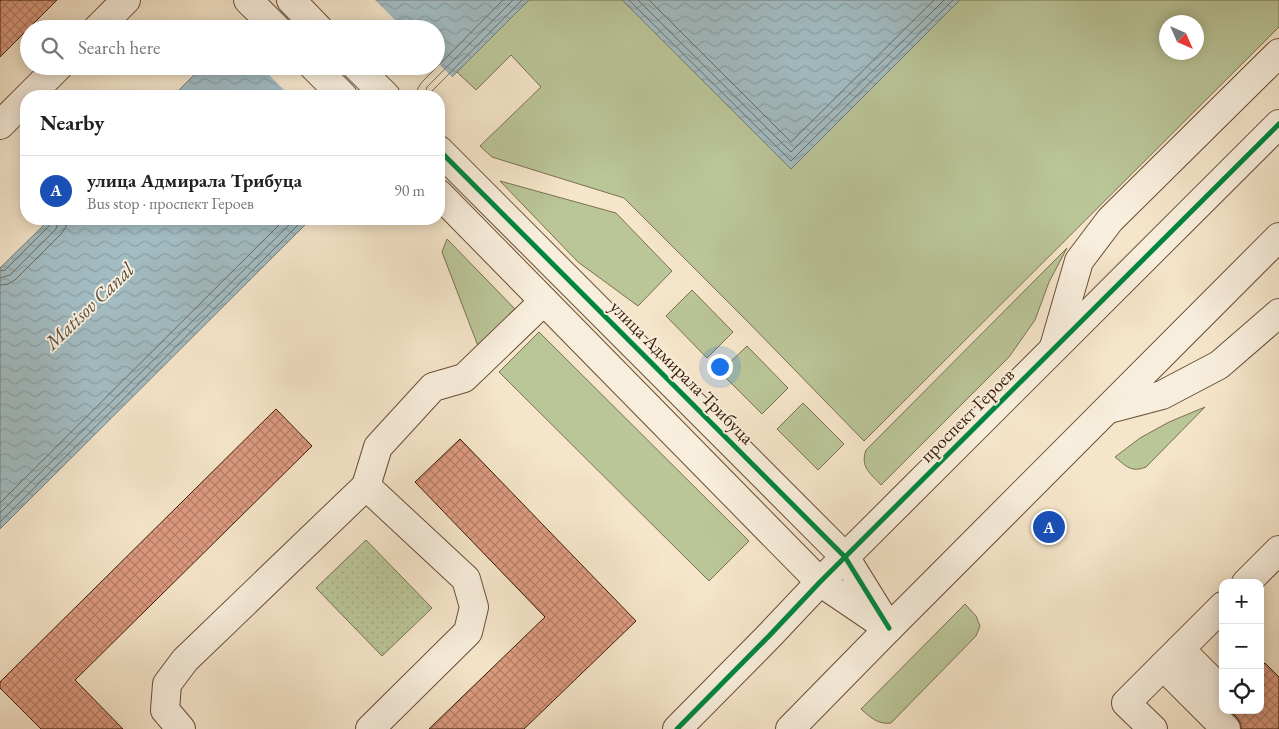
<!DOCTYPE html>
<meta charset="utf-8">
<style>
:root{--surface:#fff;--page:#f6f6f6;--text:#202124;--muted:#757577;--line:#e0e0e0;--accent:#111827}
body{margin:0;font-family:"EB Garamond",serif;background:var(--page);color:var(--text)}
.controls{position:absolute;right:15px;bottom:15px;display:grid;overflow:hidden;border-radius:10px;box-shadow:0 2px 12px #0003}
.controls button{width:45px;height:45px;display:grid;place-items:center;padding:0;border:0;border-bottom:1px solid var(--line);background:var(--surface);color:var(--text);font:25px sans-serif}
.compass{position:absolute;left:1159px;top:15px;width:45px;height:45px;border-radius:50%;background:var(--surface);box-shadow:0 2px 12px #0003;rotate:135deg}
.you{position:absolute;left:719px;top:366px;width:18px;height:18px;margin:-12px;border:4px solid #fff;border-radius:50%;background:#1a73e8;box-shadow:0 0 0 8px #1a73e833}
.badge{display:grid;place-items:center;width:32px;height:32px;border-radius:50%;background:var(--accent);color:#fff;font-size:16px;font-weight:700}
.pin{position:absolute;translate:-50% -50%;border:2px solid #fff;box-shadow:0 1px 5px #0006}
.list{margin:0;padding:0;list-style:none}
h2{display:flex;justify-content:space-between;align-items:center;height:65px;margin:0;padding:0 20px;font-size:21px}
h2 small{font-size:16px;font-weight:400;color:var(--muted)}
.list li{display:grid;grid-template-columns:32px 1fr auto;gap:15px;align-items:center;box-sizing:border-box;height:70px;padding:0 20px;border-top:1px solid var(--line)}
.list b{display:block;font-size:19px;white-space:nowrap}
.list p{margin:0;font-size:16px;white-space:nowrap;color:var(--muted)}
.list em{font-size:16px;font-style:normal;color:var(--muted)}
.icon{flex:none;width:28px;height:28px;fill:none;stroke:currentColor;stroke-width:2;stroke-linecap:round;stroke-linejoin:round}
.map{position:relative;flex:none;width:1279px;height:729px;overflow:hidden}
.search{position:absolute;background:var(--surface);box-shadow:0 2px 12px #0003;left:20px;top:20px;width:425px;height:55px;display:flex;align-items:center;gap:12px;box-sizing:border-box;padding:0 18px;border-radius:28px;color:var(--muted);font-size:19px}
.panel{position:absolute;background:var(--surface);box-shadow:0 2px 12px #0003;left:20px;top:90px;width:425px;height:135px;border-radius:20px}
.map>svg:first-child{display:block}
.grass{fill:#bac598;stroke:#7a714e;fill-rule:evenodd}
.park{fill:url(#park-dots);stroke:#7a714e}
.water{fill:url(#water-waves);stroke:#787c76}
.pier{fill:#f5e5ca}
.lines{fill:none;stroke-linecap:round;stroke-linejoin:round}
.shore{stroke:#6e6c63;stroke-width:1}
.building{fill:url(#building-cross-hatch);stroke:#391d04}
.minor-casing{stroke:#684f36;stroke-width:30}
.minor{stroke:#f8eedd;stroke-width:28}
.cycleway-casing{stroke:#f8eedd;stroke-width:8}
.cycleway{stroke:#00873e;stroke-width:5}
.labels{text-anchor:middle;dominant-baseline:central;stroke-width:4;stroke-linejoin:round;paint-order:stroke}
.street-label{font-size:19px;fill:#391d04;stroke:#f8eedd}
.water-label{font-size:20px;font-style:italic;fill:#584d3d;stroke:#f8eedd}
</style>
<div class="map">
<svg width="1279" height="729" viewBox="0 0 1279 729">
<defs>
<pattern id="park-dots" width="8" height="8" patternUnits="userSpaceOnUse" patternTransform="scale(1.25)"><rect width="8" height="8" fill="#bac598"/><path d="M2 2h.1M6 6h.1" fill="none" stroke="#a1a981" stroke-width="1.8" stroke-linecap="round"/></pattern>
<pattern id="water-waves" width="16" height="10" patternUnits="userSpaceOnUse" patternTransform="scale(1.25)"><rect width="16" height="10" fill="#a2bcc2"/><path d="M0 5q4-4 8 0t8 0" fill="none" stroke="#8ca1a5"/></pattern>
<pattern id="building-cross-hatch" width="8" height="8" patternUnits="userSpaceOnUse" patternTransform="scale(1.25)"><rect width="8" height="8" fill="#dd9b80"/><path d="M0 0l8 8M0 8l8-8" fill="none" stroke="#b47e67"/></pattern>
</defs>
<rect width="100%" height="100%" fill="#f5e5ca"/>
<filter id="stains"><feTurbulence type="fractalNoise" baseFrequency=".004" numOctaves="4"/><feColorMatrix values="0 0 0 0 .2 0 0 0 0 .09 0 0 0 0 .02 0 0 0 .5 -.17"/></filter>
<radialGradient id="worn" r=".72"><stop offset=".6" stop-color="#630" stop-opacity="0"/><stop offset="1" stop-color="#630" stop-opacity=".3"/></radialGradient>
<!-- grass -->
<g class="grass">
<path d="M529,0h93l169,169 169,-169h319v27l-415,414 -114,-117 -126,-126 -132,-41 -12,-11 61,-59 -30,-32 -35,35 -19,-18zM1166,22h30v30h-30z"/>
<polygon points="500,181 616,213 672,271 638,306 578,262"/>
<polygon points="447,239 516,310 478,346 442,252"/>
<path d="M1067,248l-18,34 -14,38 -26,37 -128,128c-11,-12 -21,-18 -15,-35z"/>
<polygon points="692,290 733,332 707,358 666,316"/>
<polygon points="539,332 749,541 709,581 499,372"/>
<polygon points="747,346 788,388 762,414 720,372"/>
<polygon points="803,403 844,444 818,470 777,429"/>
<path d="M1205,407l-59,60c-15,6 -20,-1 -31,-10l25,-19 29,-16z"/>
<path d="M965,604l11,12 4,10 -4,10 -85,87c-13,2 -21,-6 -30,-14z"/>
</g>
<!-- park -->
<polygon class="park" points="366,540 432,608 382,656 316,588"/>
<!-- water -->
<g class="water">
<polygon points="268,0 529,0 433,96 173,96 203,66 436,66 436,29 240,29"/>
<polygon points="622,0 960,0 791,169"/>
<polygon points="50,219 311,219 0,529 0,268"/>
</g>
<!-- pier -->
<g class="pier">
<polygon points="264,0 375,0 404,29 238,29"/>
<polygon points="436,61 454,79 437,96 290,96 260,66 436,66"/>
</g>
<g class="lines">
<!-- shore -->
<g class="shore">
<polyline points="629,0 791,161 953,0"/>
<polyline points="638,0 791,152 944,0"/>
<polyline points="649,0 791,142 934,0"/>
<polyline points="416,96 418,88 422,82 503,0"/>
<polyline points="424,96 427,87 513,0"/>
<polyline points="430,96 432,91 522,0"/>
<polyline points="0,271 5,270 51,224 53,219"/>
<polyline points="0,278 10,275 56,229 59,219"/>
<polyline points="0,285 8,284 15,280 61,234 66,227 67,219"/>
<polyline points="0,503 285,219"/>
<polyline points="0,513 295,219"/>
<polyline points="0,522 304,219"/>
</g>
</g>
<!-- building -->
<g class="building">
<polygon points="0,0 57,0 0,57"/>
<polygon points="276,409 312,446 75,680 123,729 41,729 0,688 0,682"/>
<polygon points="460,439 636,621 524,729 429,729 545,617 415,482"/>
<polygon points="1265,663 1279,677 1279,729 1241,729 1241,724 1237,718 1229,710 1260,710 1260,668"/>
</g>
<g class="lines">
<!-- minor casing -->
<g class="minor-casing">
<g id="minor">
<polyline points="248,0 277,29"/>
<polyline points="291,0 319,29"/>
<polyline points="97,29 126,0"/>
<polyline points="313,66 343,96"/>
<polyline points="356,66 386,96"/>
<polyline points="29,96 59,66"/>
<polyline points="0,125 26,99"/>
<polyline points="439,150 845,557 889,628"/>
<polyline points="439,194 820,582 882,624"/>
<polyline points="1054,347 1079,261 1110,220 1279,53"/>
<polyline points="1109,409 1162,395 1219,365 1279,313"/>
<polyline points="1246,583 1279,550"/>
<polyline points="1180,649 1223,692"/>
<polyline points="1163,666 1226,729"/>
<polyline points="181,729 165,710 167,684 185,660 366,486"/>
<polyline points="370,729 468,632 474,607 466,579 366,486 378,447 433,387 464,378 544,301"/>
<polyline points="677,729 769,636 820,582 1279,124"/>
<polyline points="790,729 889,628 1279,237"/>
<polyline points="1153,729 1126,703 1223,606"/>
</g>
</g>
<!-- minor -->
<use href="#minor" class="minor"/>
<!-- cycleway casing -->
<g class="cycleway-casing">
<g id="cycleway">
<polyline points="439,150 845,557 889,628"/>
<polyline points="677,729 769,636 820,582 1279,124"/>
</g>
</g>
<!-- cycleway -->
<use href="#cycleway" class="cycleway"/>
</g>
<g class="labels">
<!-- street labels -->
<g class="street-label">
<text transform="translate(682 372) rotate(45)">улица Адмирала Трибуца</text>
<text transform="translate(967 415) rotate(-45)">проспект Героев</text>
</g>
<!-- water labels -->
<g class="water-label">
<text transform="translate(89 306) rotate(-44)">Matisov Canal</text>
</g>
</g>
<rect width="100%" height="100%" filter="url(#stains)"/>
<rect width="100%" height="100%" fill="url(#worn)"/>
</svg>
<div class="controls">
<button>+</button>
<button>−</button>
<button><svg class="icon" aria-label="locate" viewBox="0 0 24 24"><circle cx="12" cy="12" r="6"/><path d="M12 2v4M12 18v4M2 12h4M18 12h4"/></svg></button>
</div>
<svg class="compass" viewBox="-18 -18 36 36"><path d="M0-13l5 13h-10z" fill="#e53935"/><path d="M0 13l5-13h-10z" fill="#757577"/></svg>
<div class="you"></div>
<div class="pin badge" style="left:1049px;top:527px;background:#1a4fb4">A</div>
<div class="search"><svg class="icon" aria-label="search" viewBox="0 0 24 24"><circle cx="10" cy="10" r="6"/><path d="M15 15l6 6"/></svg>Search here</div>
<section class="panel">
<h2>Nearby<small></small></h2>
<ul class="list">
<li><span class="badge" style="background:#1a4fb4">A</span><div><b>улица Адмирала Трибуца</b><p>Bus stop · проспект Героев</p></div><em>90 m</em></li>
</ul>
</section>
</div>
